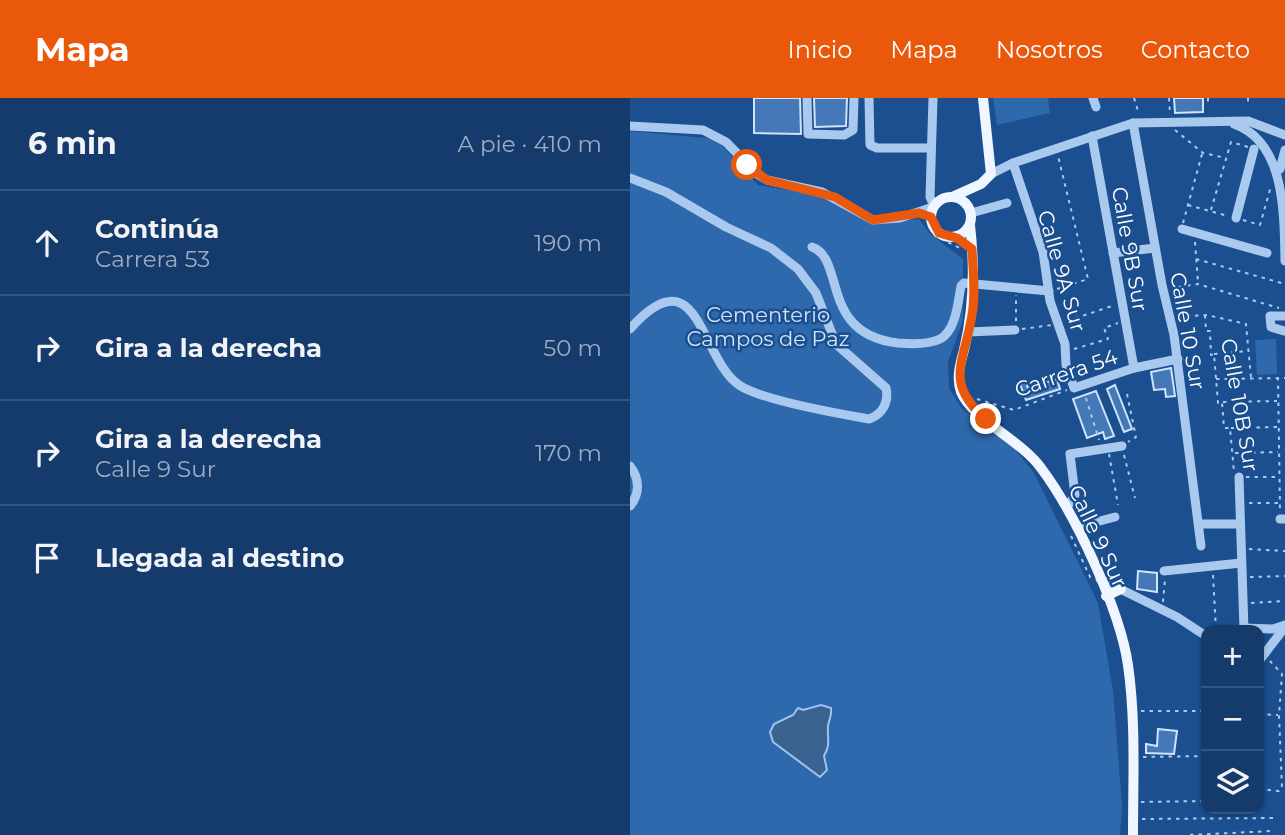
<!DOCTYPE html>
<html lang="es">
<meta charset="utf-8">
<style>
:root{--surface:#143b6b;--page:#214673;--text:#f1f3f6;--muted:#9dadc1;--line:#33557e;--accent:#ea580c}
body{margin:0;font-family:Montserrat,sans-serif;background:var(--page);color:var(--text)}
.controls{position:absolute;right:21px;bottom:21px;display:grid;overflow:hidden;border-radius:14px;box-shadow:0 2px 5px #0004}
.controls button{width:63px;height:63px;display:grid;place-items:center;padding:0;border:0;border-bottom:2px solid var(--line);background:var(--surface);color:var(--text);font:35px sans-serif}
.stop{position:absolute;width:21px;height:21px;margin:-16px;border:5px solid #ea580c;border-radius:50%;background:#fff}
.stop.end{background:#ea580c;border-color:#fff;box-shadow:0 2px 7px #0008}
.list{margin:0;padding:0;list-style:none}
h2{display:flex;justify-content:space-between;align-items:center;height:91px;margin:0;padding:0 28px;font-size:30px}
h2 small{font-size:23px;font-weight:400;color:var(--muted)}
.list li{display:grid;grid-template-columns:46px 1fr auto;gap:21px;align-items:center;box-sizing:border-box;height:105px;padding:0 28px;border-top:2px solid var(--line)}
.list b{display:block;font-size:26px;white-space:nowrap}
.list p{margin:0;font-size:23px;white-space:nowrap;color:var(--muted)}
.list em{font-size:23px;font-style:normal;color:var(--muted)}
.icon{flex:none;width:38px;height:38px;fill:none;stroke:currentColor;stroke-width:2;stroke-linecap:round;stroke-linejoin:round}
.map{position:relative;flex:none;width:655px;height:737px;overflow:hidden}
header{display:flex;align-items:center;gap:42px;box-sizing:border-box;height:98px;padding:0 35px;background:var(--accent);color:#fff}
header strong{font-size:33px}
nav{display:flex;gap:38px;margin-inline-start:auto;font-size:24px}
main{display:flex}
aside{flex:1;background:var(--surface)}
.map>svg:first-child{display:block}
.green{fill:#2e69ad}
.water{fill:#3c6290;stroke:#9cc4f0;stroke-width:2}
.building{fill:#4478b7;stroke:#cfe3fa;stroke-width:2}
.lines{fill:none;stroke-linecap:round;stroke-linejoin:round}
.path{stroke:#a9c9ee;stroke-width:2;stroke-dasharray:3.5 5;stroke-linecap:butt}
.minor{stroke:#a9c9ee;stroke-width:9}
.major{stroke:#f0f6ff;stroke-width:10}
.route{stroke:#ea580c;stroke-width:9}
.labels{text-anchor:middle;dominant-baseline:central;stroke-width:5;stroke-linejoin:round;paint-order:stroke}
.street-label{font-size:21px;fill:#fff;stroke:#1b4f8f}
.park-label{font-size:21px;fill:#cfe3fa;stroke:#1b4f8f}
</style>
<header>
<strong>Mapa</strong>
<nav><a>Inicio</a><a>Mapa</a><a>Nosotros</a><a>Contacto</a></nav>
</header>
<main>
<aside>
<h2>6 min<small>A pie · 410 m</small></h2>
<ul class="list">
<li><svg class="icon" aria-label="ahead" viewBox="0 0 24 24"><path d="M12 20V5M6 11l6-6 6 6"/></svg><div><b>Continúa</b><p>Carrera 53</p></div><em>190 m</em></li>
<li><svg class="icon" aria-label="right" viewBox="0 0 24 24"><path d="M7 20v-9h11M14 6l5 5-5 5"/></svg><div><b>Gira a la derecha</b></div><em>50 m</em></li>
<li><svg class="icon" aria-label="right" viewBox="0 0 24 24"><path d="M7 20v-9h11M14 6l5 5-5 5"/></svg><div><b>Gira a la derecha</b><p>Calle 9 Sur</p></div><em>170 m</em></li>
<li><svg class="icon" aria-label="arrive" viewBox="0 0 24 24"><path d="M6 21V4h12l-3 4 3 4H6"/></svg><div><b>Llegada al destino</b></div></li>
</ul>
</aside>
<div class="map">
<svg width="655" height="737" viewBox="0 0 655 737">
<rect width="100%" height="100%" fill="#1b4f8f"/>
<!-- green -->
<g class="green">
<polygon points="363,0 418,0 420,15 367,27"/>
<polygon points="0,33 86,41 128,87 188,97 253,125 289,121 300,136 333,161 333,222 318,264 319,290 332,311 384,350 404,375 468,505 483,593 492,707 490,737 0,737"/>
<polygon points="646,241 647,276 627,277 625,242"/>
</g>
<!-- water -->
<path class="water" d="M191,607l10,3c1,8 -2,11 -3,18 -1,13 3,18 -4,30l3,14 -7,7 -47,-35 -3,-10 4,-8 19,-9 5,-7 5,2z"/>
<!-- building -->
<g class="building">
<polygon points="124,0 170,0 171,36 124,35"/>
<polygon points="184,0 217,0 216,28 185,29"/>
<polygon points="544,0 573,0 573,14 545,15"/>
<polygon points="541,270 545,298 536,299 535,291 524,292 521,274"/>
<polygon points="427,281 430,291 396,302 390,286 396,284 398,290"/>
<polygon points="485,287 502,331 494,334 477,291"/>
<polygon points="466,293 484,338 475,341 473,334 457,340 443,301"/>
<polygon points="508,473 527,475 527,494 507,491"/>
<polygon points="528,631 547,633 544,656 516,655 516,646 527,648"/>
</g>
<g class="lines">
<!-- path -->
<g class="path">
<polyline points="504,0 509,16"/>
<polyline points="539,0 540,16"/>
<polyline points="578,0 578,6"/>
<polyline points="618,0 618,8"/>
<polyline points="545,32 573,55 596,60"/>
<polyline points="558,107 598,118"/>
<polyline points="581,112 601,44 618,49"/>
<polyline points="298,120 305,138 332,151"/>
<polyline points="613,122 630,127 641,88"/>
<polyline points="553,125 572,56"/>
<polyline points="565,144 568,184"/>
<polyline points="566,161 655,186"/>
<polyline points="427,191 458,181 428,58"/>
<polyline points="542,194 548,189 568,186 649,210"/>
<polyline points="575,217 576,233 580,233 581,257 584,256 588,305 592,304 594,330 600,330 604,374"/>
<polyline points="548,219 577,217 616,226 621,280"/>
<polyline points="386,223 386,197"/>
<polyline points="437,223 485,207"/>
<polyline points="392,231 422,227"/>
<polyline points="444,251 478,241 474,230 488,225"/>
<polyline points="584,256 619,253"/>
<polyline points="648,279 650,413"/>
<polyline points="586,281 655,280"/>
<polyline points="497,296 506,339 498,344"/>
<polyline points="456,300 469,342"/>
<polyline points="347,301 384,312 437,292"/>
<polyline points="593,304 647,303"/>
<polyline points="601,330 648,329"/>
<polyline points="605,355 648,354"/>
<polyline points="479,356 488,407"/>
<polyline points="494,357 505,400"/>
<polyline points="616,379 650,379"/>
<polyline points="619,405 649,405"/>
<polyline points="441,438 461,481"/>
<polyline points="619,451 655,453"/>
<polyline points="583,477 586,532"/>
<polyline points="620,479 655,478"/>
<polyline points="533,504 535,482"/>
<polyline points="621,505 655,503"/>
<polyline points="511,613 576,613"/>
<polyline points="629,616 648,617"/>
<polyline points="513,659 576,658"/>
<polyline points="629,691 649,693 652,690 649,617 652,576 640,563"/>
<polyline points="511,704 576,703"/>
<polyline points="512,721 647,720"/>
<polyline points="560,737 641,733"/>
</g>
<!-- minor -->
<g class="minor">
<polyline points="177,0 178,36 214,37 223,32 224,0"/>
<polyline points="239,0 240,47 247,50 301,50"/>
<polyline points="303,0 300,99 304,108"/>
<polyline points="463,0 466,9"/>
<polyline points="503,25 532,187 544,237 571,448"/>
<path d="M604,26c51,18 50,88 51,137"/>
<polyline points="0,28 73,32 96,44 127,76 137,82 192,94 243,122 270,120 303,109"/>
<polyline points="462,38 504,270"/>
<polyline points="383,65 413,154 420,203 435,246 436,267 444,290 504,270 548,261"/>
<polyline points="650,71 655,52"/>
<polyline points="361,76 383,65 503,25 618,23 655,37"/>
<path d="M0,80l36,14 60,35 45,21 27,21 18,24 20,51 50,44c3,14 -3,26 -17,31 -29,-5 -108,-19 -130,-34 -39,-26 -40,-134 -109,-56"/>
<polyline points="341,115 377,105"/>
<polyline points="606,120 624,51"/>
<polyline points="552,131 637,155"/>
<path d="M182,149c34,12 7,87 86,96 12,1 30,2 42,-4 16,-8 18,-37 21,-53l3,-3 85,8"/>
<polyline points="483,155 525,150"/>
<polyline points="654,233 641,229 640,218 655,218"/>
<polyline points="338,234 385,232"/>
<path d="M0,368c10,13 10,28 0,40"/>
<polyline points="609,379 614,532"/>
<polyline points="437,409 445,397 440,356 492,348"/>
<polyline points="650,421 655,421"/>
<polyline points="569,426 609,426"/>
<polyline points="447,429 485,419"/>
<polyline points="534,473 611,465"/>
<polyline points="470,481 547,519 576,538"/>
<polyline points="614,530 643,531 655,527"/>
<polyline points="629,563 655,529"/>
</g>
<!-- major -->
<g class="major">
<circle cx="321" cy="119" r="20"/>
<polyline points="322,99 351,86 361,76 353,0"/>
<path d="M340,127c5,43 4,83 -6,125 -4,14 -8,28 -3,42 12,28 60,48 80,76 34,45 79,142 87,197 8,56 5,114 5,170"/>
<polyline points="476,498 491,491"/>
</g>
</g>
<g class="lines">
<!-- route -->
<path class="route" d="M117,67l20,15 68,17 38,23 46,-7 12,4 8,16 18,5 15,11c1,22 4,45 0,66 -7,46 -29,68 14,104"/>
</g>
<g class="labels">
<!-- street labels -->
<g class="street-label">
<text transform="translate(500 151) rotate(80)">Calle 9B Sur</text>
<text transform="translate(432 173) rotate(74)">Calle 9A Sur</text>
<text transform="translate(558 233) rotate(80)">Calle 10 Sur</text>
<text transform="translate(436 275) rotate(-19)">Carrera 54</text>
<text transform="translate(610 307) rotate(80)">Calle 10B Sur</text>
<text transform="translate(468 438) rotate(65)">Calle 9 Sur</text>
</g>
<!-- park labels -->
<g class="park-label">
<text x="138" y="216">Cementerio<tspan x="138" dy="24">Campos de Paz</tspan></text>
</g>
</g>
</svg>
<div class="controls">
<button>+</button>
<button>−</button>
<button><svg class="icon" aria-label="layers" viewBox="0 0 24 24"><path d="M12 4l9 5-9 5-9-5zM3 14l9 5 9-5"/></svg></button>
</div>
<div class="stop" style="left:117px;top:67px"></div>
<div class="stop end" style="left:356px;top:321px"></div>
</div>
</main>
